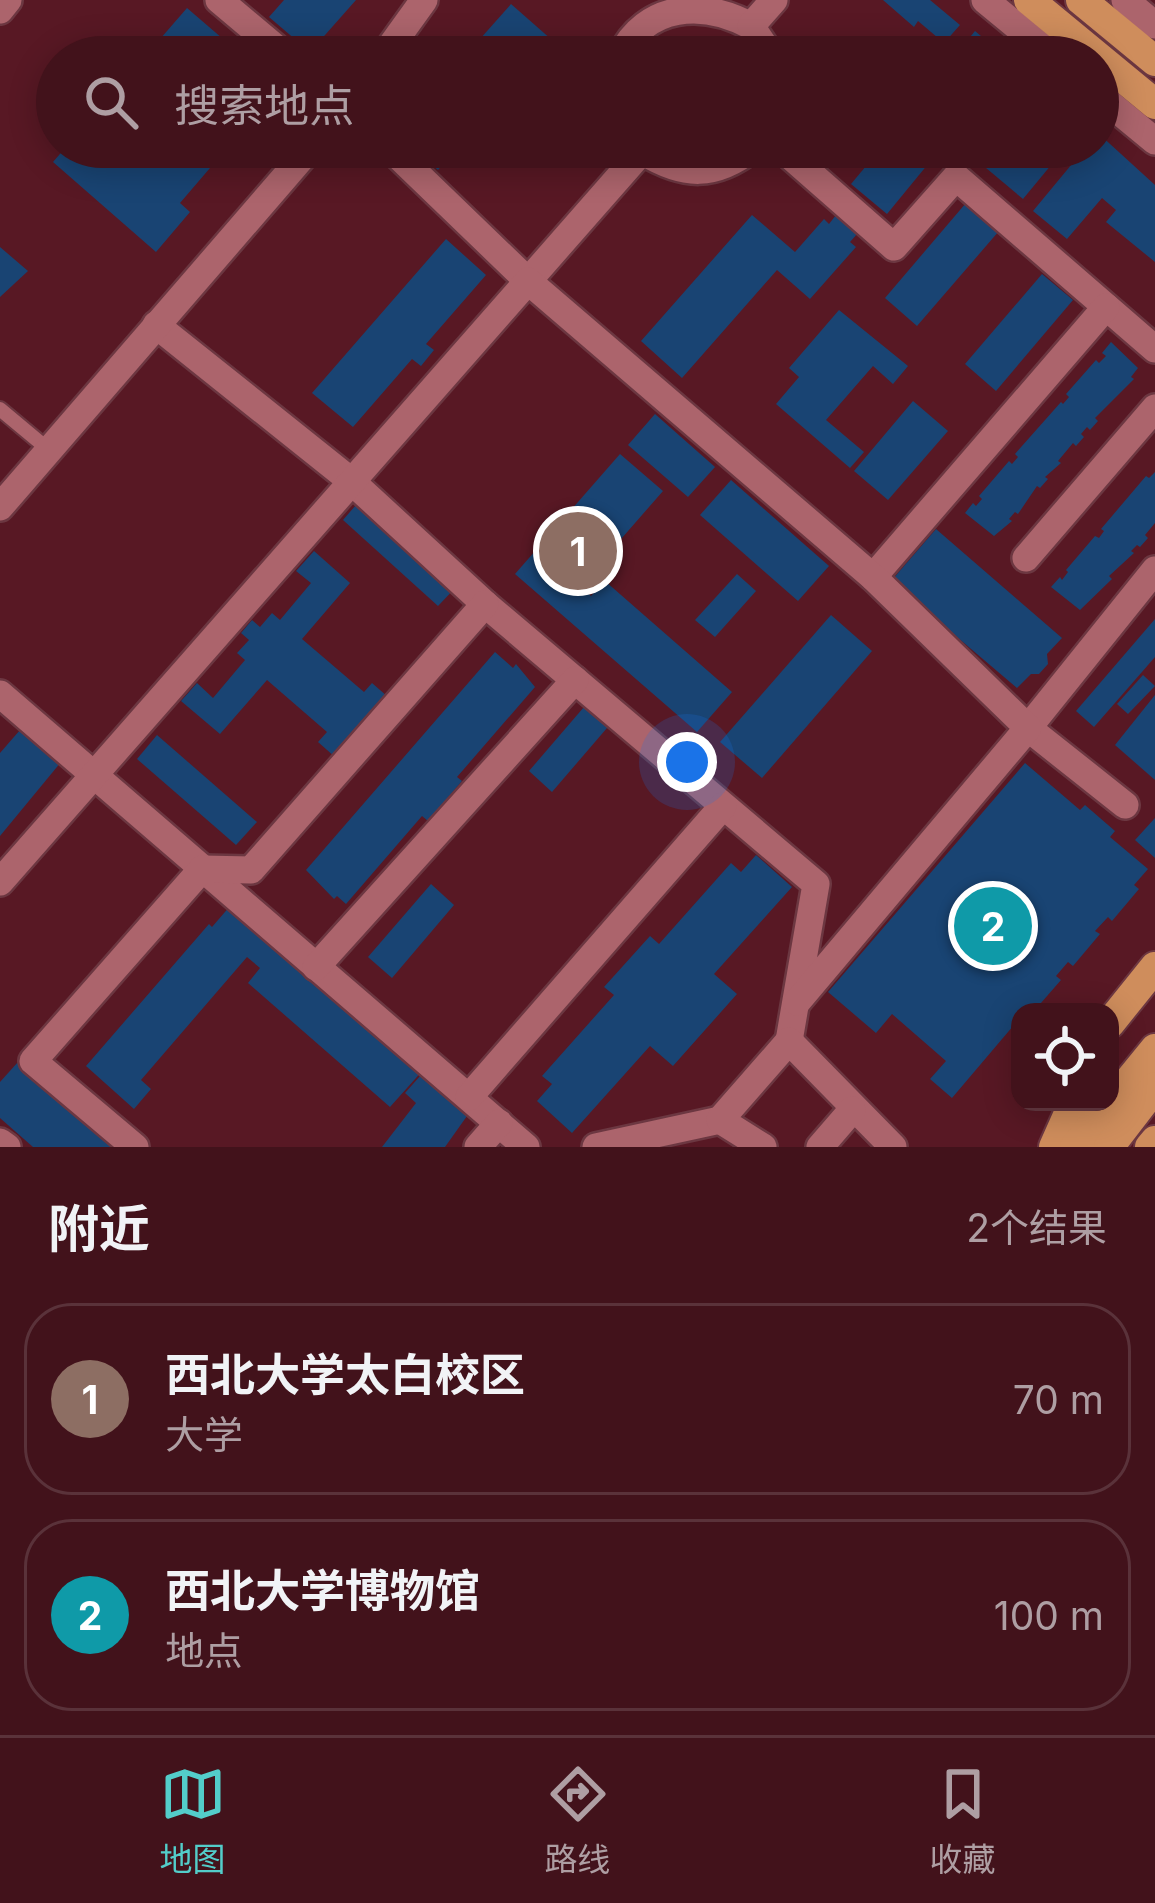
<!DOCTYPE html>
<html lang="zh">
<meta charset="utf-8">
<style>
:root{--surface:#42121b;--page:#491b24;--text:#f1f3f6;--muted:#ae9ea3;--line:#5a323a;--accent:#53cdca}
body{margin:0;font-family:Inter,"Noto Sans SC",sans-serif;background:var(--page);color:var(--text)}
.controls{position:absolute;right:36px;bottom:36px;display:grid;overflow:hidden;border-radius:24px;box-shadow:0 6px 30px #0003}
.controls button{width:108px;height:108px;display:grid;place-items:center;padding:0;border:0;border-bottom:3px solid var(--line);background:var(--surface);color:var(--text);font:60px sans-serif}
.you{position:absolute;left:687px;top:762px;width:42px;height:42px;margin:-30px;border:9px solid #fff;border-radius:50%;background:#1a73e8;box-shadow:0 0 0 18px #1a73e833}
.badge{display:grid;place-items:center;width:78px;height:78px;border-radius:50%;background:var(--accent);color:#fff;font-size:39px;font-weight:700}
.pin{position:absolute;translate:-50% -50%;border:6px solid #fff;box-shadow:0 3px 12px #0006}
.list{margin:0;padding:0;list-style:none}
h2{display:flex;justify-content:space-between;align-items:center;height:156px;margin:0;padding:0 48px;font-size:51px}
h2 small{font-size:39px;font-weight:400;color:var(--muted)}
.list li{display:grid;grid-template-columns:78px 1fr auto;gap:36px;align-items:center;box-sizing:border-box;height:192px;margin:0 24px 24px;padding:0 24px;border:3px solid var(--line);border-radius:48px}
.list b{display:block;font-size:45px;white-space:nowrap}
.list p{margin:0;font-size:39px;white-space:nowrap;color:var(--muted)}
.list em{font-size:39px;font-style:normal;color:var(--muted)}
.icon{flex:none;width:66px;height:66px;fill:none;stroke:currentColor;stroke-width:2;stroke-linecap:round;stroke-linejoin:round}
.map{position:relative;flex:none;width:1155px;height:1147px;overflow:hidden}
.search{position:absolute;background:var(--surface);box-shadow:0 6px 30px #0003;left:36px;right:36px;top:36px;height:132px;display:flex;align-items:center;gap:30px;box-sizing:border-box;padding:0 42px;border-radius:66px;color:var(--muted);font-size:45px}
.sheet{height:588px;background:var(--surface)}
nav{display:flex;justify-content:space-around;align-items:center;box-sizing:border-box;height:168px;border-top:3px solid var(--line);background:var(--surface);font-size:33px;color:var(--muted)}
nav a{display:grid;justify-items:center;gap:6px}
nav .on{color:var(--accent)}
.map>svg:first-child{display:block}
.building{fill:#194473}
.lines{fill:none;stroke-linecap:round;stroke-linejoin:round}
.lane-casing{stroke:#6c3741;stroke-width:18}
.street-casing{stroke:#6c3741;stroke-width:32}
.primary-casing{stroke:#6c3741;stroke-width:34}
.lane{stroke:#ac646c;stroke-width:14}
.street{stroke:#ac646c;stroke-width:27}
.primary{stroke:#cf8d5c;stroke-width:30}
</style>
<div class="map">
<svg width="1155" height="1147" viewBox="0 0 1155 1147">
<rect width="100%" height="100%" fill="#581824"/>
<!-- building -->
<g class="building">
<polygon points="284,0 356,0 310,52 269,17"/>
<polygon points="883,0 930,0 960,25 944,43 918,21 914,27"/>
<polygon points="511,4 552,40 536,57 464,57"/>
<polygon points="187,8 244,57 138,57 151,42 154,46"/>
<polygon points="975,31 1006,57 954,57"/>
<polygon points="1098,133 1155,185 1155,262 1106,222 1116,210 1102,198 1067,239 1033,211 1086,147 1098,147"/>
<polygon points="66,147 139,149 228,147 180,203 190,212 156,252 53,162"/>
<polygon points="411,147 458,147 438,170"/>
<polygon points="882,147 942,147 887,214 851,184"/>
<polygon points="961,147 1066,147 1023,199"/>
<polygon points="966,203 999,231 917,326 885,298"/>
<polygon points="752,215 795,252 824,219 829,224 836,215 858,233 850,242 856,247 810,299 777,270 682,378 641,341"/>
<polygon points="446,239 486,275 426,344 434,350 421,366 412,359 353,427 312,393"/>
<polygon points="0,247 28,271 0,297"/>
<polygon points="1042,274 1073,300 996,391 965,364"/>
<polygon points="839,310 908,366 893,384 873,366 826,420 864,452 850,468 776,404 799,377 789,368"/>
<polygon points="1111,342 1138,368 1131,377 1134,379 1095,418 1098,421 1090,430 1087,427 1081,434 1084,437 1076,446 1073,443 1058,461 1061,463 1045,477 1048,479 1040,488 1037,486 1018,514 1015,512 1009,519 1012,521 994,536 965,513 973,503 976,506 982,499 979,496 1009,461 1012,464 1018,457 1015,454 1061,402 1063,404 1069,397 1066,394 1096,360 1099,363 1106,356 1102,353"/>
<polygon points="913,401 948,431 888,500 854,471"/>
<polygon points="655,414 715,467 688,497 628,445"/>
<polygon points="620,454 663,491 580,586 591,596 605,581 732,692 697,732 515,574"/>
<polygon points="1155,472 1155,523 1145,535 1148,538 1140,547 1137,545 1131,551 1134,553 1109,576 1112,579 1080,610 1051,587 1060,577 1062,580 1068,572 1066,570 1095,536 1099,538 1104,531 1101,529 1146,476 1149,478"/>
<polygon points="731,480 829,566 798,601 700,515"/>
<polygon points="362,498 458,585 438,606 343,520"/>
<polygon points="936,529 1062,638 1047,654 1048,664 1039,674 1031,674 1017,688 891,581"/>
<polygon points="314,551 350,583 302,639 364,692 372,683 388,697 335,757 318,742 327,732 267,680 220,734 181,701 197,683 213,698 245,660 237,653 249,640 241,633 252,620 260,627 272,613 280,620 311,583 296,571"/>
<polygon points="737,574 756,591 715,637 695,620"/>
<polygon points="831,615 872,651 762,778 720,742"/>
<polygon points="1155,619 1155,657 1094,727 1076,711"/>
<polygon points="495,652 513,668 516,664 535,687 457,777 462,781 428,821 422,816 346,904 337,896 334,899 306,870"/>
<polygon points="1143,675 1155,686 1128,714 1117,704"/>
<polygon points="1155,695 1155,780 1115,745"/>
<polygon points="590,700 613,721 552,792 529,771"/>
<polygon points="27,722 66,756 0,836 0,753"/>
<polygon points="157,735 257,822 236,845 137,759"/>
<polygon points="1025,763 1080,810 1085,805 1115,831 1110,837 1148,869 1134,885 1139,889 1112,921 1108,917 1095,931 1100,934 1073,966 1068,962 1056,976 1061,980 1034,1011 1029,1008 1020,1012 1020,1018 952,1098 930,1079 946,1061 892,1014 876,1033 828,992"/>
<polygon points="1155,818 1155,858 1135,840"/>
<polygon points="756,855 792,887 714,974 737,994 673,1066 650,1046 572,1133 537,1101 552,1084 542,1076 614,995 604,987 650,936 659,944 731,863 741,872"/>
<polygon points="431,884 454,905 392,978 368,957"/>
<polygon points="231,905 424,1069 390,1107 248,983 260,968 247,957 141,1080 151,1089 134,1109 86,1066 209,924 212,927"/>
<polygon points="18,1062 114,1147 33,1147 0,1118 0,1082"/>
<polygon points="421,1075 467,1116 445,1147 382,1147 416,1103 405,1093"/>
</g>
<g class="lines">
<!-- lane casing -->
<g class="lane-casing">
<polyline id="lane" points="0,409 49,450"/>
</g>
<!-- street casing -->
<g class="street-casing">
<g id="street">
<polyline points="219,0 287,57"/>
<polyline points="985,0 1054,57"/>
<polyline points="1125,0 1155,25"/>
<polyline points="0,10 8,0"/>
<polyline points="383,57 424,0"/>
<path d="M620,57c26,-54 83,-57 131,-31"/>
<polyline points="772,57 751,26 774,0"/>
<polyline points="1098,94 1155,141"/>
<path d="M389,147l139,134 114,-130c42,26 73,27 112,-4"/>
<polyline points="780,147 894,247 956,177 1155,349"/>
<polyline points="156,325 350,480 485,604 816,884 789,1041"/>
<polyline points="0,507 311,147"/>
<polyline points="1026,558 1155,408"/>
<polyline points="873,577 1106,307"/>
<polyline points="0,694 526,1147"/>
<polyline points="1125,805 1028,728 1155,570"/>
<polyline points="0,882 528,281 873,577 1028,728 797,1002"/>
<polyline points="316,967 575,680"/>
<polyline points="469,1097 723,806"/>
<polyline points="0,1142 7,1147"/>
<polyline points="135,1147 33,1061 202,869 251,870 485,604"/>
<polyline points="478,1147 499,1123"/>
<polyline points="596,1147 720,1120"/>
<polyline points="763,1147 720,1120 789,1041 893,1147"/>
<polyline points="820,1147 852,1110"/>
</g>
</g>
<!-- primary casing -->
<g class="primary-casing">
<g id="primary">
<polyline points="1029,0 1155,104"/>
<polyline points="1081,0 1155,61"/>
<polyline points="1110,1023 1155,967"/>
<polyline points="1054,1147 1074,1102"/>
<polyline points="1075,1147 1155,1049"/>
<polyline points="1109,1147 1155,1087"/>
<polyline points="1150,1147 1155,1141"/>
</g>
</g>
<!-- lane -->
<use href="#lane" class="lane"/>
<!-- street -->
<use href="#street" class="street"/>
<!-- primary -->
<use href="#primary" class="primary"/>
</g>
</svg>
<div class="controls">
<button><svg class="icon" aria-label="locate" viewBox="0 0 24 24"><circle cx="12" cy="12" r="6"/><path d="M12 2v4M12 18v4M2 12h4M18 12h4"/></svg></button>
</div>
<div class="you"></div>
<div class="pin badge" style="left:578px;top:551px;background:#8d6e63">1</div>
<div class="pin badge" style="left:993px;top:926px;background:#0f9aa8">2</div>
<div class="search"><svg class="icon" aria-label="search" viewBox="0 0 24 24"><circle cx="10" cy="10" r="6"/><path d="M15 15l6 6"/></svg>搜索地点</div>
</div>
<section class="sheet">
<h2>附近<small>2个结果</small></h2>
<ul class="list">
<li><span class="badge" style="background:#8d6e63">1</span><div><b>西北大学太白校区</b><p>大学</p></div><em>70 m</em></li>
<li><span class="badge" style="background:#0f9aa8">2</span><div><b>西北大学博物馆</b><p>地点</p></div><em>100 m</em></li>
</ul>
</section>
<nav>
<a class="on"><svg class="icon" aria-label="map" viewBox="0 0 24 24"><path d="M3 6l6-2 6 2 6-2v14l-6 2-6-2-6 2zM9 4v14M15 6v14"/></svg>地图</a>
<a><svg class="icon" aria-label="directions" viewBox="0 0 24 24"><path d="M12 3l9 9-9 9-9-9zM9 14v-3h6M13 9l2 2-2 2"/></svg>路线</a>
<a><svg class="icon" aria-label="saved" viewBox="0 0 24 24"><path d="M7 4h10v16l-5-4-5 4z"/></svg>收藏</a>
</nav>
